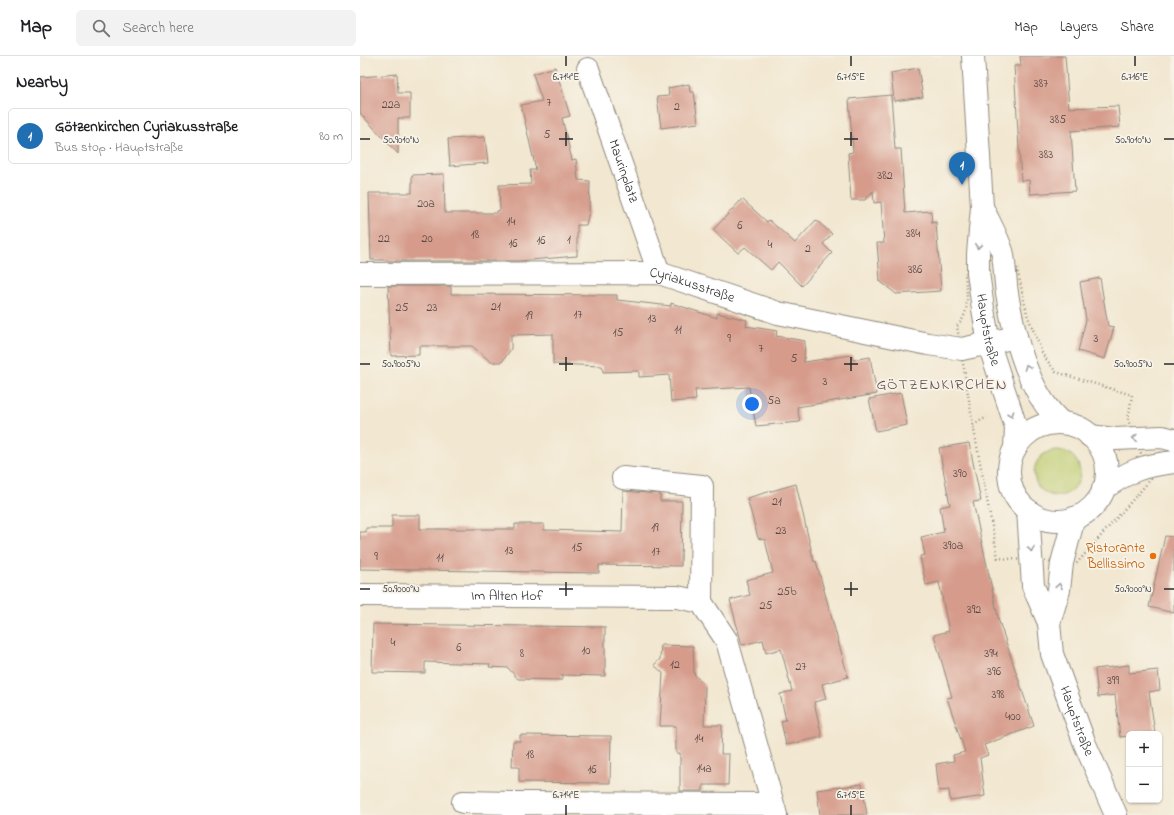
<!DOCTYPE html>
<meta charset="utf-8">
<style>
:root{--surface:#fff;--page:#f2f2f2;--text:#202124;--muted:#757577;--line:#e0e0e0;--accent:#1f6fb2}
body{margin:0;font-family:"Indie Flower",sans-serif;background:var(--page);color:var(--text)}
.controls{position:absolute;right:12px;bottom:12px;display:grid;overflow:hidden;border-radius:6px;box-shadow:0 1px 3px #0004}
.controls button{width:36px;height:36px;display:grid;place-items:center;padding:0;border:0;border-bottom:1px solid var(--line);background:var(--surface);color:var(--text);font:20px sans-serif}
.you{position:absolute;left:392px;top:348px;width:14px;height:14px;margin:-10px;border:3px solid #fff;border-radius:50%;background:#1a73e8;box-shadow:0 0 0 6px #1a73e833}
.badge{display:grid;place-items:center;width:26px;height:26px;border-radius:50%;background:var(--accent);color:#fff;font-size:13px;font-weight:700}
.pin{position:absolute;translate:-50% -33px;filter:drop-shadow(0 1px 2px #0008)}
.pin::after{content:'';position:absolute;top:21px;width:14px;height:12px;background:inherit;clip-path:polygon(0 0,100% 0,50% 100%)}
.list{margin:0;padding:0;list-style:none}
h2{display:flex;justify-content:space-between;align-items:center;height:52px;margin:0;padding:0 16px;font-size:17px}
h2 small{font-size:13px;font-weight:400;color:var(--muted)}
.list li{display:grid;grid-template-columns:26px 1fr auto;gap:12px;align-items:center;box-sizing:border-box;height:56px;margin:0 8px 8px;padding:0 8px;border:1px solid var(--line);border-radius:6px}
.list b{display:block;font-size:15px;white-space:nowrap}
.list p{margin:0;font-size:13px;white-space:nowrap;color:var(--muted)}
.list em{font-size:13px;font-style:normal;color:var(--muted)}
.icon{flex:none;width:22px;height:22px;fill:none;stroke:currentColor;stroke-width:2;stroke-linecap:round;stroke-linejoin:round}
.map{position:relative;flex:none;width:814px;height:759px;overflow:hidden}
header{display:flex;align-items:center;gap:24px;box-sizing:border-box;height:56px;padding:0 20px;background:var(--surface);border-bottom:1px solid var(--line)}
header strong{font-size:19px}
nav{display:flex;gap:22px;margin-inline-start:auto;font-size:14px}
.search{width:280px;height:36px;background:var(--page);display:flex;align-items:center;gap:10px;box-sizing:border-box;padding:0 14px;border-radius:6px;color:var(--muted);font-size:15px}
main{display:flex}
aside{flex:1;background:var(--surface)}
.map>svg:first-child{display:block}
.green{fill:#bdcb6d;stroke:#747b4c}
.building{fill:#d69b8b}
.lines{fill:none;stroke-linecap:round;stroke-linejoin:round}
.street-casing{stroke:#8e897e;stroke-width:24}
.secondary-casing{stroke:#8e897e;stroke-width:24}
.path{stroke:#8e897e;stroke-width:2.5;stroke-dasharray:1 3;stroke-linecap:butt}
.street{stroke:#fff;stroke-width:22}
.secondary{stroke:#fff;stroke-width:22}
.oneway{stroke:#a0a0a0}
.ticks{fill:none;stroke:#2b2b2b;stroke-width:1.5}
.food-dot{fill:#e8710a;stroke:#f7f3e8;stroke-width:1.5}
.labels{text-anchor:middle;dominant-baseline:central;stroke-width:3.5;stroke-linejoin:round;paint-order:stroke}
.number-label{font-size:12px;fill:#564743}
.street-label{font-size:14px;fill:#2b2b2b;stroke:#f7f3e8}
.food-label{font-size:14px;fill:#c56008;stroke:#f7f3e8;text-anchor:end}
.quarter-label{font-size:16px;letter-spacing:1px;fill:#67524d;stroke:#f7f3e8}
.ticks-label{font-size:10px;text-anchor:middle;fill:#2b2b2b;stroke:#f7f3e8;stroke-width:3.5;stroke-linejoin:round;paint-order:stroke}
</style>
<header>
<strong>Map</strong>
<div class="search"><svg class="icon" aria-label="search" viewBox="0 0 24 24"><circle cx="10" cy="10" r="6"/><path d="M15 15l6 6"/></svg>Search here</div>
<nav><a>Map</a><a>Layers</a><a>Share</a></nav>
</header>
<main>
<aside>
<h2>Nearby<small></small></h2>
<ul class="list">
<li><span class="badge">1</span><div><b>Götzenkirchen Cyriakusstraße</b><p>Bus stop · Hauptstraße</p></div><em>80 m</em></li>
</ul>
</aside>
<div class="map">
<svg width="814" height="759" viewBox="0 0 814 759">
<rect width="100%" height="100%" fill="#f7f3e8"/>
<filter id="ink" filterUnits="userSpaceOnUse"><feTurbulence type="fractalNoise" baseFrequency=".025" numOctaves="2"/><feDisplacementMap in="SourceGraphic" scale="8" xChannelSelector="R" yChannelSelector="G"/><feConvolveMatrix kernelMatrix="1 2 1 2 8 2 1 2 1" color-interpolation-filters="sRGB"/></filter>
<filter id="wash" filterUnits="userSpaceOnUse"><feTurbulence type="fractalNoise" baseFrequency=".012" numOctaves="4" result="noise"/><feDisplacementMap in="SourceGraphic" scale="16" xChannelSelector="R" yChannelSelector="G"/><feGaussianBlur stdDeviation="0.9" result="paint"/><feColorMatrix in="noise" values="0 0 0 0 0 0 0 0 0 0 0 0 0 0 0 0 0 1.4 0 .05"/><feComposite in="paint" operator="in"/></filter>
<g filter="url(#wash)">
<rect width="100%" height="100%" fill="#f2e7d0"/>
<!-- green -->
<circle class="green" cx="697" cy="417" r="23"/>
<g id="blocks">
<!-- building -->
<g class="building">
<polygon points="660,0 705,0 709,52 758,50 760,71 711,75 715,135 670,138 669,124 661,125 654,10 661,10"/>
<polygon points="195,11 210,60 202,62 212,104 216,103 218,124 230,125 229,156 226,169 217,169 217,200 158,205 27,205 27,204 11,204 9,137 52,137 52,119 84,118 85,157 137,157 137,155 140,154 139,129 171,128 170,114 176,114 161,49 182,45 173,18"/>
<polygon points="558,12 563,41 534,45 531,17"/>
<polygon points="37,18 38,37 50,37 50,62 38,62 38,98 0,57 0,21"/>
<polygon points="329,28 330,36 334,36 338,67 301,72 297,41 309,40 308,32"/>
<polygon points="531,39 535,93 541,93 545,157 571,155 572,167 576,166 581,235 536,238 520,225 517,187 524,187 521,146 514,147 513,135 505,144 491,144 488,97 493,96 489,43"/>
<polygon points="125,81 128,107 90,110 88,83"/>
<polygon points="382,143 407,166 409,164 435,187 456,164 472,178 463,188 472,197 442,230 418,206 411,214 385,191 378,197 353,174"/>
<polygon points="740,222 748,270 754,271 745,303 718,295 726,264 720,226"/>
<polygon points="28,230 91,230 91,238 257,239 257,244 311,250 311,247 357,262 357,257 387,264 386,270 417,275 416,280 445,285 444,306 492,299 493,304 510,301 517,338 437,351 440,366 396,370 389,331 335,334 336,344 311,346 309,319 279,321 279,315 243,316 242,310 193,308 193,278 151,279 151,293 142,306 131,306 112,290 60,290 59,292 59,299 31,300"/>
<polygon points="541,337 547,369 516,375 509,343"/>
<polygon points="609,387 621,445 613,446 639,565 674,670 624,689 628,699 620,702 625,740 590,745 589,734 579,735 576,708 594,705 593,699 605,696 587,642 592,641 574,579 589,575 579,526 566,529 560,500 565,499 561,481 584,476 580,451 590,449 579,392"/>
<polygon points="436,428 454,506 456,505 488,621 462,628 466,643 454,646 462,681 426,689 421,665 426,664 420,638 432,635 421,593 406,597 403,584 382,589 370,544 390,539 386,524 413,517 405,484 398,482 387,442"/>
<polygon points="263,435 300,438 300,445 322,445 321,510 239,509 239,517 0,513 0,476 6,476 6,472 32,472 32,459 60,459 60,473 155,473 155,468 184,468 184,474 262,476"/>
<polygon points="805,480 814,481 814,557 789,551"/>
<polygon points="13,568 245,571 245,620 202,619 202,624 158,623 148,612 129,611 130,608 65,606 65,617 12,616"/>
<polygon points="301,589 333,590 334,618 345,630 344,669 362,669 361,698 369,698 368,729 343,729 343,735 320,735 320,697 316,697 316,670 300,670 303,617 294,609 300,603"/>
<polygon points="769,609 769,617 798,614 800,634 789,636 795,677 769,678 769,680 760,681 755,639 738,641 735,613"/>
<polygon points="160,679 251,680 250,727 159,726 159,711 152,711 153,685 160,685"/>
<polygon points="502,728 507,759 460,759 457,734"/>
</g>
</g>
</g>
<g filter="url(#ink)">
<use href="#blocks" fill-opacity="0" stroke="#8e897e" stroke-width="1"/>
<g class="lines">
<!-- street casing -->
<g class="street-casing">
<g id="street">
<path id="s1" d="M228,13l71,204"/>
<path id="s2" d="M0,218l299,-1 119,40 150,31 34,5 54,-12"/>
<polyline points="730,380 755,383 802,381 814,384"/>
<polyline points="263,422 342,430 341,546"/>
<path d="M743,433c28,-19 38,-23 71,-27"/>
<path id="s3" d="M0,539l317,2 24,5 26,39 49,174"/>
<polyline points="103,746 154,747"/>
<polyline points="154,759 154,747 412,748"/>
</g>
</g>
<!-- secondary casing -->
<g class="secondary-casing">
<g id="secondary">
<path id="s4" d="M613,0l9,151 -4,47v18l5,37 6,35 27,83 -1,21"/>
<path d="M623,153c6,13 14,27 19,42 3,10 3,30 5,42 7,43 21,101 55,130"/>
<circle cx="698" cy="416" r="49"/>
<path id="s5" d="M668,454l5,76 16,37 3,31 33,90 31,71"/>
<polyline points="689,567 699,534 702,507 714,462"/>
</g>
</g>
<!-- path -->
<g class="path">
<path d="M657,212l10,46 16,41 13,17 76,23 -4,25 23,59 -75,85 -78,-6 -25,-133 -16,-99c15,-15 9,-34 8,-53z"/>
<polyline points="613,369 627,361"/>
</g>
<!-- street -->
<use href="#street" class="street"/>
<!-- secondary -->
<use href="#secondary" class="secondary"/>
</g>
<!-- one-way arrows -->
<defs><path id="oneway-chevron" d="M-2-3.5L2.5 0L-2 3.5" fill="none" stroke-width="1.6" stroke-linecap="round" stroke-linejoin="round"/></defs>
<g class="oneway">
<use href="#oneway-chevron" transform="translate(618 190) rotate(96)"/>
<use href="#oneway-chevron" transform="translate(667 311) rotate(-111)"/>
<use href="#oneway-chevron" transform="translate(651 358) rotate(71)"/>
<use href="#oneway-chevron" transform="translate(775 382) rotate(178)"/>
<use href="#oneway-chevron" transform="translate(671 493) rotate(85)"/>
<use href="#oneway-chevron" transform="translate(699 530) rotate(-81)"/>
</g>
</g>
<!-- ticks -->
<path class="ticks" d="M206,0v10M491,0v10M775,0v10M206,76v14M491,76v14M0,83h10M199,83h14M484,83h14M804,83h10M206,301v14M491,301v14M0,308h10M199,308h14M484,308h14M804,308h10M206,526v14M491,526v14M0,533h10M199,533h14M484,533h14M804,533h10M206,749v10M491,749v10"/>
<!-- markers -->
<circle class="food-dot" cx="793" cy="500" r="4"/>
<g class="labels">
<!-- number labels -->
<g class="number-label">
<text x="681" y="28">387</text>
<text x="189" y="47">7</text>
<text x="31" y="49">22a</text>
<text x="317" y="51">2</text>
<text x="698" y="64">385</text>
<text x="187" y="79">5</text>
<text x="686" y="99">383</text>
<text x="525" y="120">382</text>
<text x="66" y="148">20a</text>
<text x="151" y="166">14</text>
<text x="380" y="170">6</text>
<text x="553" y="178">384</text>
<text x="115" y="179">18</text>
<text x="24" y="183">22</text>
<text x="67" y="183">20</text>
<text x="209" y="184">1</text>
<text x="181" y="185">16</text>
<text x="153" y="188">16</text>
<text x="410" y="189">4</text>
<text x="448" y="193">2</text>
<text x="555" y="214">386</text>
<text x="136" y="251">21</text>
<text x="42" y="252">25</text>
<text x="72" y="252">23</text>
<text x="218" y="259">17</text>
<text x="169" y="260">19</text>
<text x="292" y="263">13</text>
<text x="318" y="274">11</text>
<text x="258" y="277">15</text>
<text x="369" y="283">9</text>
<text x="736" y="283">3</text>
<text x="401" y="293">7</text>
<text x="434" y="303">5</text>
<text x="465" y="326">3</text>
<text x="414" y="345">5a</text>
<text x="600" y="418">390</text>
<text x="417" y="446">21</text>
<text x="295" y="472">19</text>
<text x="421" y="475">23</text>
<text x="593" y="490">390a</text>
<text x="217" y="492">15</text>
<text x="149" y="495">13</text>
<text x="296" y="496">17</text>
<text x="16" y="501">9</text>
<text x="80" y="502">11</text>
<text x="427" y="536">25b</text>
<text x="406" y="550">25</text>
<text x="614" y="554">392</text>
<text x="33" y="587">4</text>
<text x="99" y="592">6</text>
<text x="226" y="595">10</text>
<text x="162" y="598">8</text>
<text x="631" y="598">394</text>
<text x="315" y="609">12</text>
<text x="441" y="611">27</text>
<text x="634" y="616">396</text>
<text x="753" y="625">399</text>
<text x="638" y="639">398</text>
<text x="653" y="661">400</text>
<text x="339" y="683">14</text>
<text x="170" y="699">18</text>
<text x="344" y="713">14a</text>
<text x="232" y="714">16</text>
</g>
<!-- street labels -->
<g class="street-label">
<text stroke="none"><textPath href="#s1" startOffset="108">Maurinplatz</textPath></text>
<text stroke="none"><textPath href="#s2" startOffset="334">Cyriakusstraße</textPath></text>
<text stroke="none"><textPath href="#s4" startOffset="275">Hauptstraße</textPath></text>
<text stroke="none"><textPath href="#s3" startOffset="147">Im Alten Hof</textPath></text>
<text stroke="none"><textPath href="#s5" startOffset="219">Hauptstraße</textPath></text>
</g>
<!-- food labels -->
<g class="food-label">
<text x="785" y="492">Ristorante<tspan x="785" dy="16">Bellissimo</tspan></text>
</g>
<!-- quarter labels -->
<g class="quarter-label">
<text x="582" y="329">GÖTZENKIRCHEN</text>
</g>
</g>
<g class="ticks-label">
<text x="206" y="24">6.714°E</text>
<text x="491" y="24">6.715°E</text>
<text x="775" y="24">6.716°E</text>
<text x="41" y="87">50.9010°N</text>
<text x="773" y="87">50.9010°N</text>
<text x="41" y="311">50.9005°N</text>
<text x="773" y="311">50.9005°N</text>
<text x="41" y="536">50.9000°N</text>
<text x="773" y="536">50.9000°N</text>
<text x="206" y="742">6.714°E</text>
<text x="491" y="742">6.715°E</text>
</g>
</svg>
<div class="controls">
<button>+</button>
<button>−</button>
</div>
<div class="you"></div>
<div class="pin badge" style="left:602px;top:129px">1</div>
</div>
</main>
